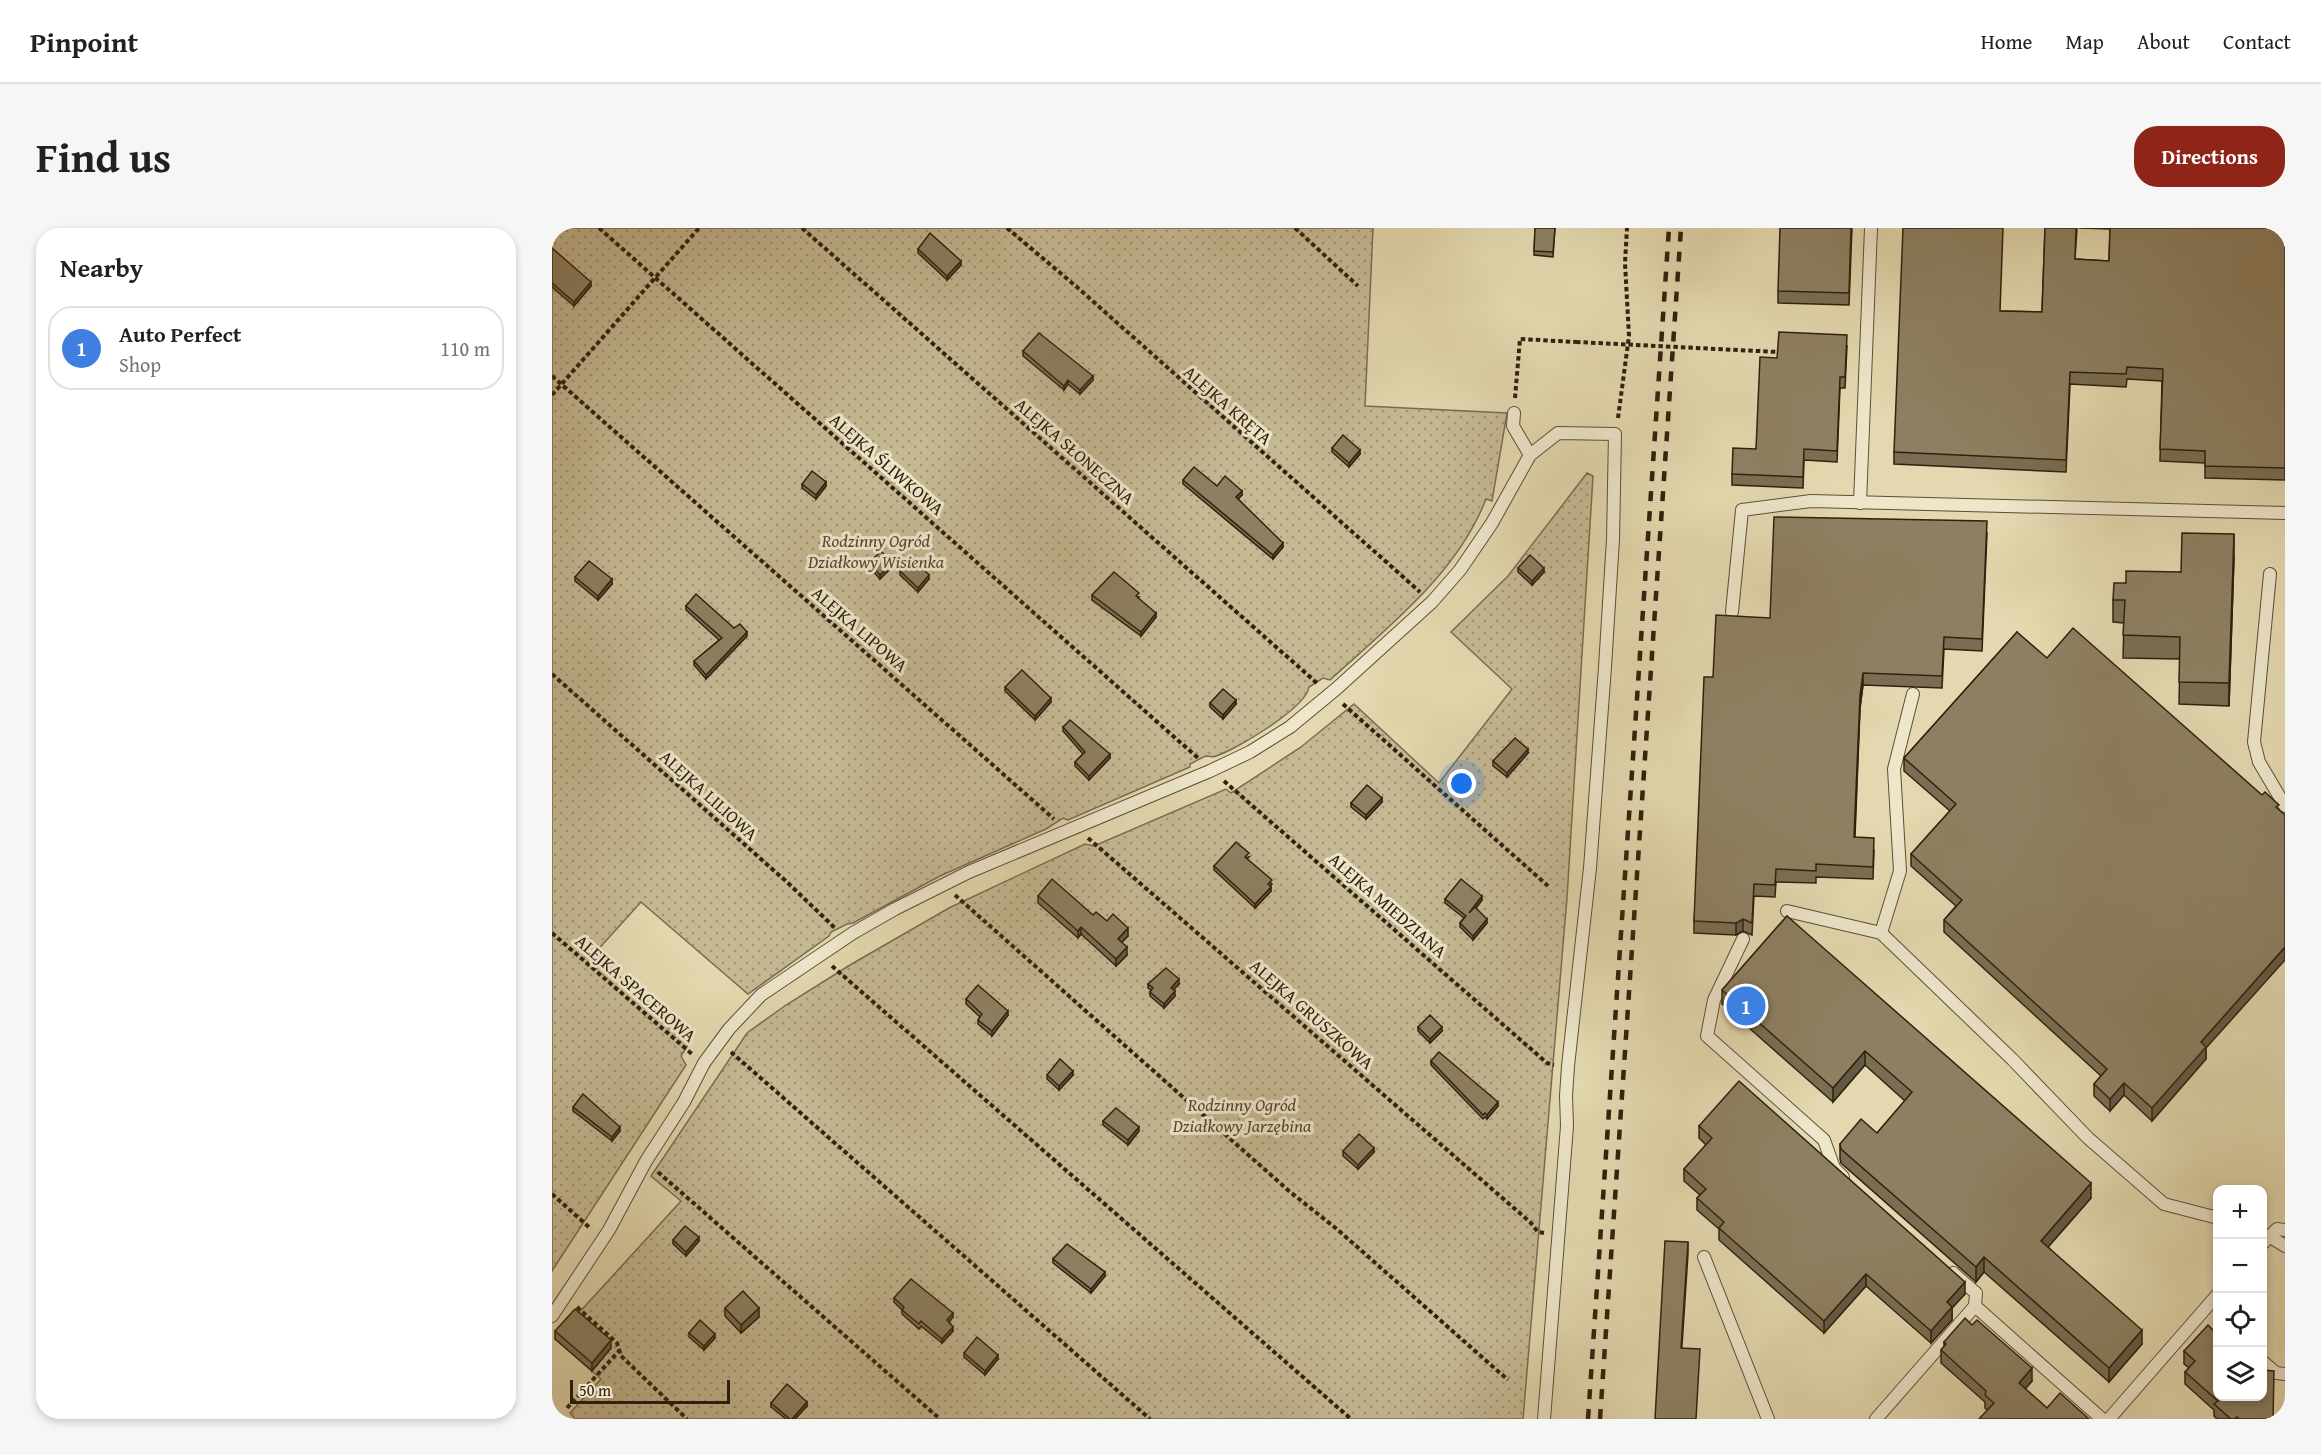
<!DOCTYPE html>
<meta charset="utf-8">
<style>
:root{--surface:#fff;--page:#f6f6f6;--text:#202124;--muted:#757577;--line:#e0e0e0;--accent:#8f2418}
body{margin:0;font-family:"Gentium Book Plus",serif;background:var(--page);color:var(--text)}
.controls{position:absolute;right:18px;bottom:18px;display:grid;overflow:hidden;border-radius:12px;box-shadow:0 3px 9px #0003}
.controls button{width:54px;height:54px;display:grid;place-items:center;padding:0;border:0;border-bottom:2px solid var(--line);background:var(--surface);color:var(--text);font:30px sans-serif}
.scale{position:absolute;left:18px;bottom:15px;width:160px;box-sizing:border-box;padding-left:6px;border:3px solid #30200e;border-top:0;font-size:16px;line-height:21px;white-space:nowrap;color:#30200e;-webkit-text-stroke:4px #ede6cb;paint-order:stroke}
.you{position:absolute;left:910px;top:556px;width:21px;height:21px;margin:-15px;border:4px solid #fff;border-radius:50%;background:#1a73e8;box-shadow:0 0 0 9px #1a73e833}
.badge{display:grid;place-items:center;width:39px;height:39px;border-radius:50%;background:var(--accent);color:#fff;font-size:20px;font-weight:700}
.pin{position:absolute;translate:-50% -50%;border:3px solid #fff;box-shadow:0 2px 6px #0006}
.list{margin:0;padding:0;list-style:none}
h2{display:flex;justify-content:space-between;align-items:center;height:78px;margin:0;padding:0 24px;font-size:26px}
h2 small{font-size:20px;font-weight:400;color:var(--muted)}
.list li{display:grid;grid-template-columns:39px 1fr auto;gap:18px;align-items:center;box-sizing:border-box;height:84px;margin:0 12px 12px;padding:0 12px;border:2px solid var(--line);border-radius:24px}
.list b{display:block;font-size:22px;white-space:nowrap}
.list p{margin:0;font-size:20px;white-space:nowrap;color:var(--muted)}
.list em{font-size:20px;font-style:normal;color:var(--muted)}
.icon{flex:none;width:33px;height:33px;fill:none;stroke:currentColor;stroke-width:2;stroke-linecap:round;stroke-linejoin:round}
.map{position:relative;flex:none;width:1733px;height:1191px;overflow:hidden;border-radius:24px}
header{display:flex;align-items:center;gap:36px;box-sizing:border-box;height:84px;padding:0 30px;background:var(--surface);border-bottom:2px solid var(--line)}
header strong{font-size:28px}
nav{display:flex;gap:33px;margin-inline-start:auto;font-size:21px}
.intro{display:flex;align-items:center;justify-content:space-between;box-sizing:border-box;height:144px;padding:0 36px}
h1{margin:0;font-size:42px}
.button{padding:15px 27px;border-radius:24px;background:var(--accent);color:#fff;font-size:21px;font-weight:700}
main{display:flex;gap:36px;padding:0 36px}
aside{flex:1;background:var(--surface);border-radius:24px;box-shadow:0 3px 9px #0003}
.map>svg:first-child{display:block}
.garden{fill:url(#garden-dots);stroke:#7a6c51;stroke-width:1.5}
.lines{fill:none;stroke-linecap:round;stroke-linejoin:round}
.service-casing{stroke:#5d4e36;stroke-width:14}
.path{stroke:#30200e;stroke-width:4;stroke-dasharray:4.5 3;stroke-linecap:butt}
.service{stroke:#ede6cb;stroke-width:12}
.rail{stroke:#30200e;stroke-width:4.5;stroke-dasharray:10 10;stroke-linecap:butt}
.path-bridge{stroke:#30200e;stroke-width:4;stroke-dasharray:4.5 3;stroke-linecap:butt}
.wall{fill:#796e54;stroke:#30200e;stroke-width:1.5}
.shaded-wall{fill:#635a45;stroke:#30200e;stroke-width:1.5}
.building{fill:#8d8062;stroke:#30200e;stroke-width:1.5}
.labels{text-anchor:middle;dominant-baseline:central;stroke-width:6;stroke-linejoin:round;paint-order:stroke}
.street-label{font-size:18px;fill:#30200e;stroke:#ede6cb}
.park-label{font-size:18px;font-style:italic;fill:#554630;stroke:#ede6cb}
</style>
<header>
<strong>Pinpoint</strong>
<nav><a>Home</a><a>Map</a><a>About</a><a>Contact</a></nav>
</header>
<div class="intro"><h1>Find us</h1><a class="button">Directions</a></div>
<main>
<aside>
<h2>Nearby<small></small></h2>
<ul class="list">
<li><span class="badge" style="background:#3f7fe0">1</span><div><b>Auto Perfect</b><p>Shop</p></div><em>110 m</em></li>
</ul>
</aside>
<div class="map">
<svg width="1733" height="1191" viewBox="0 0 1733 1191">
<defs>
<pattern id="garden-dots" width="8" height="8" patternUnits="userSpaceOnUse" patternTransform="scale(1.5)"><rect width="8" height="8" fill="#c5b994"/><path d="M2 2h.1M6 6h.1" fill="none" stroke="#a09677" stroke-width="1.8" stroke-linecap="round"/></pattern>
</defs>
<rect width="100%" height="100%" fill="#e3d8af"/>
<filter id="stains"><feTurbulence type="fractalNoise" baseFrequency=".00333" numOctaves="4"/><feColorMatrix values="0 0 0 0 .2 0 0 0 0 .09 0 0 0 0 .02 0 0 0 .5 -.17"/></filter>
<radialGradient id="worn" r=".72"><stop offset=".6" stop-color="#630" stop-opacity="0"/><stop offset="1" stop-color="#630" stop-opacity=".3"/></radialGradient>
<!-- garden -->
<g class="garden">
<path d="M0,0h821l-8,178 142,7 -15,88 -6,-2c-29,75 -98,128 -156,181l-7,-2 -14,9c-3,21 -72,62 -93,69 -5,2 -4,0 -9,0 -6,1 -12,6 -17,8v3l-122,53 -5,-2 -17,11 -106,47 -87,47 -6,1 -16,8 -2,4 -81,58 -107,-92 -47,52 97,86 -10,16 5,9 -134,206z"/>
<polygon points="1035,245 1041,248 1015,670 971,1191 23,1191 18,1185 49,1151 3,1111 129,973 99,948 195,805 234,777 298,737 397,680 533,616 542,618 674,561 679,565 749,519 802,476 887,555 960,461 899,404 956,348"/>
</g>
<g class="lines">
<!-- service casing -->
<g class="service-casing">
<g id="service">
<polyline points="962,185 961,198 978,227"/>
<polyline points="1308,275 1319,0"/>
<polyline points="1718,346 1702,514 1707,534 1733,578"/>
<polyline points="1180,384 1190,282 1259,273 1733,285"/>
<polyline points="1235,683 1329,705 1460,831 1536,910 1612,976 1666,990"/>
<polyline points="1329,705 1348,643 1342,541 1361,466"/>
<polyline points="1191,711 1162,772 1155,808 1272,912 1282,940 1291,949"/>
<polyline points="1717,1008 1733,1018"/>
<polyline points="1710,1016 1725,1001 1733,1002"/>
<polyline points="1152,1029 1216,1191"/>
<polyline points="1423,1078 1550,1191"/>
<polyline points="0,1088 57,1002 94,933 132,874 152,835 177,801 209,767 301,705 343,681 417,644 658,543 698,524 738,499 784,461 880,374 908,342 940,295 978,227 1006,205 1063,206 1061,311 1053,439 1038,640 1016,838 1014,868 1015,898 992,1191"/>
<polyline points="1710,1133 1724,1145 1733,1146"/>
<polyline points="0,1188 4,1191"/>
<polyline points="1324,1191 1423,1078 1424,1065 1401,1045"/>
<polyline points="1557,1191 1666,1066"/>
</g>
</g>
<!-- path -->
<g class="path">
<polyline points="47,0 646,530"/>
<polyline points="250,0 766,456"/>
<polyline points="455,0 526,60 868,364"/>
<polyline points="743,0 806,58"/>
<polyline points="0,148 502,591"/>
<polyline points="0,167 147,0"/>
<polyline points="963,170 968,111 1024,114"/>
<polyline points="1066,190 1077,108 1073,35 1075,0"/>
<polyline points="0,446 236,655 283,700"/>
<polyline points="791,476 996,658"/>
<polyline points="672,553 995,835 1002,837"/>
<polyline points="536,610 978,994 986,1004 992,1005"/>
<polyline points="403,667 737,963 786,1002 956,1152"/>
<polyline points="0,705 140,826"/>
<polyline points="280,738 799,1191"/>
<polyline points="179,824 598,1191"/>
<polyline points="106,944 388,1191"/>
<polyline points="0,966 39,1001"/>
<polyline points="25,1079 65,1115 69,1128 135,1191"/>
<polyline points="15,1180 67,1123"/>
</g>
<!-- service -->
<use href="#service" class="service"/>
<!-- rail -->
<g class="rail">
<polyline points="1036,1191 1117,0"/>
<polyline points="1048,1191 1129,0"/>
</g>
<!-- path-bridge -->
<polyline class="path-bridge" points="1024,114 1226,124"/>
</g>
<!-- wall -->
<g class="wall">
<polygon points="983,0 1003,0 1001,29 982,27"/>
<polygon points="1300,0 1297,77 1226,75 1226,63"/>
<polygon points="1493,0 1525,0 1523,31 1557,33 1558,1 1527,0 1733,0 1733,252 1653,250 1653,235 1608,233 1610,153 1575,151 1574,159 1518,156 1514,244 1342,236 1342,224 1448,83 1490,84"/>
<polygon points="0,20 39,58 22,78 0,59"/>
<polygon points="366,21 409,37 395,52 366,25"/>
<polygon points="1295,118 1293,160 1288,160 1285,234 1252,232 1251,260 1180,257 1180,246 1204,221 1225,130"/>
<polygon points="471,123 541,152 528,166 516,156 512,162 471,128"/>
<polygon points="780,220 808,226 797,239 780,224"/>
<polygon points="631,252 665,258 690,267 686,271 731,319 721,331 631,256"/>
<polygon points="250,256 274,258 264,271 250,260"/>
<polygon points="1435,305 1430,423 1392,421 1390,460 1311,457 1308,480 1303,609 1322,622 1321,651 1264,649 1264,655 1224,654 1223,669 1202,668 1200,707 1191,703 1184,707 1142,705 1142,693 1161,449 1218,390"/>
<polygon points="1682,329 1677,478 1627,476 1628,431 1571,430 1572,395 1561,394 1561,372 1574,355 1629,344"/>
<polygon points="317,335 340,339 328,351 317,339"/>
<polygon points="966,340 992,344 980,357 966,344"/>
<polygon points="348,343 377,351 366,364 348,347"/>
<polygon points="23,349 60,356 46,372 23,353"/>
<polygon points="540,367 587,369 586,370 604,389 589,408 540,372"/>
<polygon points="134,378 182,400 195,408 154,451 142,437 142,433 167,412 134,382"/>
<polygon points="1465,404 1654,820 1654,831 1600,893 1572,867 1558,883 1542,868 1542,856 1549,848 1392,704 1392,692 1404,678 1359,638 1359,626 1398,583 1352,543 1352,530"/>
<polygon points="453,459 499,474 483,492 453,463"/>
<polygon points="658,475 684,476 671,491 658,479"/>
<polygon points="511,499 558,530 537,552 523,538 523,534 531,526 511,503"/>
<polygon points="976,525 955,549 941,538 941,533"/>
<polygon points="830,574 814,591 799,579 799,575"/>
<polygon points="697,629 695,631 720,656 718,658 719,663 703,680 662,642 662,638"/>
<polygon points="486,668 555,693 576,708 570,714 575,727 564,738 529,706 526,710 486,675"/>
<polygon points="893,671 930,672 924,680 935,695 921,712 908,699 908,695 912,690 893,675"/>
<polygon points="1235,688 1539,970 1496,1019 1590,1116 1557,1154 1432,1044 1424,1054 1289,935 1288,931 1288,916 1325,905 1353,873 1313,837 1281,874 1170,776 1170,762"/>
<polygon points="596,756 627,756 621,762 623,768 612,780 598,768 598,764 599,762 596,760"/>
<polygon points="414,771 456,787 440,808 426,796 426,792 428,789 414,776"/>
<polygon points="866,799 890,803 878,815 866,803"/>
<polygon points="879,833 946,878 935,891 933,889 931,891 879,837"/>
<polygon points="495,847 521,847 507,862 495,851"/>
<polygon points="21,879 68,903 60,913 21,883"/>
<polygon points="551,893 587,903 576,917 551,897"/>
<polygon points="1147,898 1413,1066 1400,1080 1400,1092 1379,1115 1314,1058 1272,1105 1167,1012 1167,1001 1145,982 1145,970 1148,967 1132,953 1132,941 1154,917 1147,910"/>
<polygon points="791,923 822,924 806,941 791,928"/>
<polygon points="121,1012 147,1013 134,1028 121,1016"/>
<polygon points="501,1031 553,1048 539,1065 501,1035"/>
<polygon points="342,1070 401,1089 396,1094 401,1103 390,1115 369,1098 367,1101 350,1086 350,1082 342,1074"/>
<polygon points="173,1080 207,1089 189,1105 173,1088"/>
<polygon points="3,1103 59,1120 40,1143 3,1111"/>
<polygon points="137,1105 163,1110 152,1122 137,1109"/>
<polygon points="1392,1114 1480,1153 1473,1161 1495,1180 1435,1182 1433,1180 1433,1174 1389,1135 1389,1122 1392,1119"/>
<polygon points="1632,1123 1721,1191 1665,1191 1662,1188 1662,1182 1633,1156 1633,1144 1637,1140 1632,1136"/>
<polygon points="412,1125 446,1131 433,1147 412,1129"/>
<polygon points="219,1175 255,1178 243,1191 234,1191 219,1179"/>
</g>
<!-- shaded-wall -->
<g class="shaded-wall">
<polygon points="409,33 409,37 395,52 395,48"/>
<polygon points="39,54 39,58 22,78 22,74"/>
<polygon points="541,148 541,152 528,166 528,162"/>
<polygon points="516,152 516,156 512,162 512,158"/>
<polygon points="808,222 808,226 797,239 797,235"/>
<polygon points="274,254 274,258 264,271 264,267"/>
<polygon points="690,263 690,267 684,273 684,269"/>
<polygon points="1682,306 1682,329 1677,478 1677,455"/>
<polygon points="731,315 731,319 721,331 721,327"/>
<polygon points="340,335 340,339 328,351 328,347"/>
<polygon points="992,340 992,344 980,357 980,353"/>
<polygon points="377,347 377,351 366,364 366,360"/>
<polygon points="60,351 60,356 46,372 46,368"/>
<polygon points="604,385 604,389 589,408 589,404"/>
<polygon points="195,404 195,408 154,451 154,447"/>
<polygon points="1311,445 1311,457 1308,480 1302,621 1308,468"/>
<polygon points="499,470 499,474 483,492 483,488"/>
<polygon points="684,472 684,476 671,491 671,487"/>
<polygon points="976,521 976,525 955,549 955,545"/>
<polygon points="558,526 558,530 537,552 537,548"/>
<polygon points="830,570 830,574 814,591 814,587"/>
<polygon points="719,659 719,663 703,680 703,676"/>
<polygon points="930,668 930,672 917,689 917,685"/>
<polygon points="935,691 935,695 921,712 921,708"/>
<polygon points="1191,691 1191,703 1184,707 1184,695"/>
<polygon points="529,699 529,706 526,710 526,703"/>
<polygon points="576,700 576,708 566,718 566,711"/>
<polygon points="575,719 575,727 564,738 564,731"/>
<polygon points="1733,719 1733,732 1654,820 1654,831 1600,893 1600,880 1649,814"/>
<polygon points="627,751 627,756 619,764 619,760"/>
<polygon points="623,763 623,768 612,780 612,776"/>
<polygon points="456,783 456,787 440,808 440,803"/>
<polygon points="890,799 890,803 878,815 878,811"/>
<polygon points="1313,823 1313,837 1281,874 1281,860"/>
<polygon points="521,843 521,847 507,862 507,858"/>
<polygon points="1572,855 1572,867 1558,883 1558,871"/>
<polygon points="946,874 946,878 935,891 935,887"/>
<polygon points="68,899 68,903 60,913 60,909"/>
<polygon points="587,899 587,903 576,917 576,912"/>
<polygon points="822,920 822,924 806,941 806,937"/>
<polygon points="1539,955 1539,970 1489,1027 1489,1013"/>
<polygon points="147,1009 147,1013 134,1028 134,1024"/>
<polygon points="1136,1014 1136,1026 1129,1133 1129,1120"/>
<polygon points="1432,1029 1432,1044 1424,1054 1424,1039"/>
<polygon points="553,1044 553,1048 539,1065 539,1061"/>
<polygon points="1314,1046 1314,1058 1272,1105 1272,1093"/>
<polygon points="1413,1054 1413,1066 1400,1080 1400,1092 1379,1115 1379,1103 1395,1074"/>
<polygon points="207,1080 207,1089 189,1105 189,1097"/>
<polygon points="401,1085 401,1089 395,1097 395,1092"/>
<polygon points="401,1099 401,1103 390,1115 390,1111"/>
<polygon points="1590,1102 1590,1116 1557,1154 1557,1140"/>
<polygon points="163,1106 163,1110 152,1122 152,1118"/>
<polygon points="59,1112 59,1120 40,1143 40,1135"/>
<polygon points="446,1127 446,1131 433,1147 433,1143"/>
<polygon points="1480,1140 1480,1153 1467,1168 1467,1155"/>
<polygon points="255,1174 255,1178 243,1191 240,1191"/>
</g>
<!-- building -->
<g class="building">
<polygon points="983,0 1003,0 1001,24 982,23"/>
<polygon points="1228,0 1299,0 1297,65 1226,63"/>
<polygon points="1351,0 1451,0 1448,83 1490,84 1493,0 1524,0 1523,31 1557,33 1558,0 1733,0 1733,240 1653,238 1653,223 1608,221 1611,141 1575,139 1574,146 1518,144 1514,232 1342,224"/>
<polygon points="378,5 409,33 395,48 366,21"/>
<polygon points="0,20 39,54 22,74 0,55"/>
<polygon points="1227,104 1295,107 1293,149 1288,149 1285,223 1252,221 1251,249 1180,246 1181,220 1204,221 1208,129 1225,130"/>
<polygon points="487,105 541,148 528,162 516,152 512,158 471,123"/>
<polygon points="791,207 808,222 797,235 780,220"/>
<polygon points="642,239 665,258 673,248 690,263 684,269 731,315 721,327 631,252"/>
<polygon points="260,243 274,254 264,267 250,256"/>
<polygon points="1222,289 1435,293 1430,411 1392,409 1390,448 1311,445 1308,468 1302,609 1322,610 1321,639 1264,636 1264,643 1224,641 1223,657 1202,656 1200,695 1191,691 1184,695 1142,693 1152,449 1161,449 1164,387 1218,390"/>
<polygon points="1630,305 1682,306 1677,455 1627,454 1628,409 1571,407 1573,372 1561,372 1562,355 1574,355 1574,343 1629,344"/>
<polygon points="329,323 340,335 328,347 317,335"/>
<polygon points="978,327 992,340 980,353 966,340"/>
<polygon points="360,329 377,347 366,360 348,343"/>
<polygon points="37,333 60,351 46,368 23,349"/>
<polygon points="562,344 587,365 584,368 604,385 589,404 540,367"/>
<polygon points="144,366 182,400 188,396 195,404 154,447 142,433 170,410 134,378"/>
<polygon points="1521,400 1710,567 1713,564 1727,577 1724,579 1733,587 1733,719 1649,814 1654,819 1600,880 1572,855 1558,871 1542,856 1555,841 1392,692 1410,672 1359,626 1404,576 1352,530 1465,404 1495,430"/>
<polygon points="470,442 499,470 483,488 453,459"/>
<polygon points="671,461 684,472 671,487 658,475"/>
<polygon points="518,492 558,526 537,548 523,534 533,524 511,499"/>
<polygon points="963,510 976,521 955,545 941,533"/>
<polygon points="815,557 830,570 814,587 799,575"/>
<polygon points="684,614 697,625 693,629 720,652 716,656 719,659 703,676 662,638"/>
<polygon points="500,651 541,687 544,684 555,693 561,686 576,700 566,711 575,719 564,731 529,699 526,703 486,668"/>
<polygon points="909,651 930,668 917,685 923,679 935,691 921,708 908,695 914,688 893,671"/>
<polygon points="1235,688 1539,955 1489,1013 1590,1102 1557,1140 1432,1029 1424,1039 1289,921 1288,916 1309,891 1325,905 1360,864 1313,823 1281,860 1170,762"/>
<polygon points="614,740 627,751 619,760 623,763 612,776 598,764 601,760 596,756"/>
<polygon points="426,757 456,783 440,803 426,792 430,786 414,771"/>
<polygon points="878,787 890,799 878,811 866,799"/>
<polygon points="887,824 946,874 935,887 933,885 931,887 879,833"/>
<polygon points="508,831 521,843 507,858 495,847"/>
<polygon points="1187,853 1413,1054 1395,1074 1400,1079 1379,1103 1314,1046 1272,1093 1167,1000 1172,994 1145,970 1154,961 1132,941 1160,910 1147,898"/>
<polygon points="31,866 68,899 60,909 21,879"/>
<polygon points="564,880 587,899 576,912 551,893"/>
<polygon points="807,906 822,920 806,937 791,923"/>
<polygon points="133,998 147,1009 134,1024 121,1012"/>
<polygon points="1113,1013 1136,1014 1129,1120 1148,1121 1144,1191 1103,1191"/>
<polygon points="515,1016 553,1044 539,1061 501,1031"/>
<polygon points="359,1051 401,1085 395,1092 401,1099 390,1111 369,1093 367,1096 350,1082 352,1079 342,1070"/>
<polygon points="191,1063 207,1080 189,1097 173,1080"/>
<polygon points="23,1081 59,1112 40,1135 3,1103"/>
<polygon points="1413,1090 1420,1097 1425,1092 1480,1140 1467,1155 1495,1180 1508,1165 1537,1191 1427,1191 1442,1175 1433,1167 1434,1163 1389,1122 1394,1116 1392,1114"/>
<polygon points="148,1092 163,1106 152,1118 137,1105"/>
<polygon points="1656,1097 1665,1106 1665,1168 1710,1168 1710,1142 1722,1143 1721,1191 1687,1191 1685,1189 1682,1191 1679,1191 1662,1176 1666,1173 1633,1144 1643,1133 1632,1123"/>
<polygon points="425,1109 446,1127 433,1143 412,1125"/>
<polygon points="235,1156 255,1174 240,1191 238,1191 219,1175"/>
</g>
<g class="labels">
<!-- street labels -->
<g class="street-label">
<text transform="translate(676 177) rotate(41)">ALEJKA KRĘTA</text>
<text transform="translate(523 223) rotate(41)">ALEJKA SŁONECZNA</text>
<text transform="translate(335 236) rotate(41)">ALEJKA ŚLIWKOWA</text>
<text transform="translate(308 401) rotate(41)">ALEJKA LIPOWA</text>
<text transform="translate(157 567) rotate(42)">ALEJKA LILIOWA</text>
<text transform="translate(836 677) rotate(41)">ALEJKA MIEDZIANA</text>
<text transform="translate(84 760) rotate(41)">ALEJKA SPACEROWA</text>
<text transform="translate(760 786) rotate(41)">ALEJKA GRUSZKOWA</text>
</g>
<!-- park labels -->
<g class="park-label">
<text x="324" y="312">Rodzinny Ogród<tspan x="324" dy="21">Działkowy Wisienka</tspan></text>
<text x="690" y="876">Rodzinny Ogród<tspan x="690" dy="21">Działkowy Jarzębina</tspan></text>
</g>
</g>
<rect width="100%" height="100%" filter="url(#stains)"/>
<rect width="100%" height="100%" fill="url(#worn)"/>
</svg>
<div class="controls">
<button>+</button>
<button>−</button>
<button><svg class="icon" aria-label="locate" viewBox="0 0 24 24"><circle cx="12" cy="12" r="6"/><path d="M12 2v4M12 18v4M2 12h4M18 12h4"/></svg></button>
<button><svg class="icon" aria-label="layers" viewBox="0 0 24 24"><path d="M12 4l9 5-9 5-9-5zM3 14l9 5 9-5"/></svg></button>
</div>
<div class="scale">50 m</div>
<div class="you"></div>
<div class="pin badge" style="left:1194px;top:778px;background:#3f7fe0">1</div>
</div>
</main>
